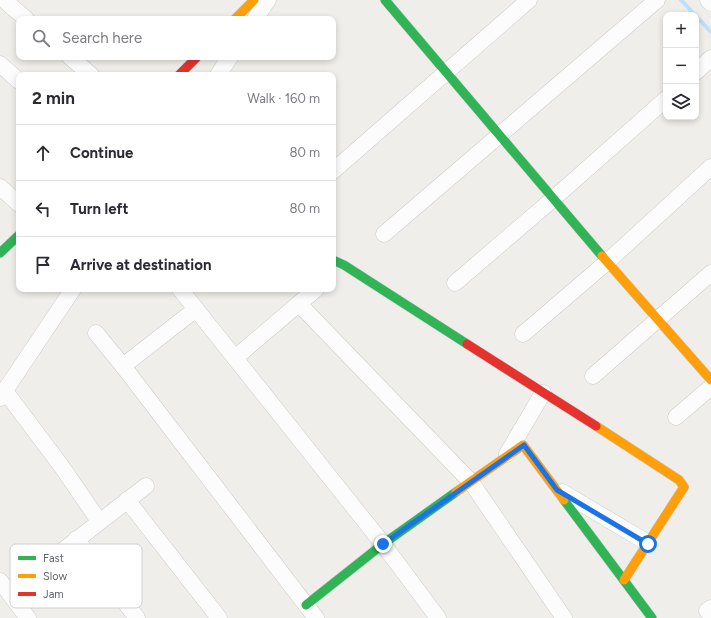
<!DOCTYPE html>
<meta charset="utf-8">
<style>
:root{--surface:#fff;--page:#f2f2f3;--text:#2b2b33;--muted:#7c7c81;--line:#e1e1e2}
body{margin:0;font-family:Figtree,sans-serif;background:var(--page);color:var(--text)}
.controls{position:absolute;right:12px;top:12px;display:grid;overflow:hidden;border-radius:8px;box-shadow:0 2px 6px #0003}
.controls button{width:36px;height:36px;display:grid;place-items:center;padding:0;border:0;border-bottom:1px solid var(--line);background:var(--surface);color:var(--text);font:20px sans-serif}
.stop{position:absolute;width:12px;height:12px;margin:-9px;border:3px solid #1a73e8;border-radius:50%;background:#fff}
.stop.end{background:#1a73e8;border-color:#fff;box-shadow:0 1px 4px #0008}
.list{margin:0;padding:0;list-style:none}
h2{display:flex;justify-content:space-between;align-items:center;height:52px;margin:0;padding:0 16px;font-size:17px}
h2 small{font-size:13px;font-weight:400;color:var(--muted)}
.list li{display:grid;grid-template-columns:26px 1fr auto;gap:12px;align-items:center;box-sizing:border-box;height:56px;padding:0 16px;border-top:1px solid var(--line)}
.list b{display:block;font-size:15px;white-space:nowrap}
.list em{font-size:13px;font-style:normal;color:var(--muted)}
.icon{flex:none;width:22px;height:22px;fill:none;stroke:currentColor;stroke-width:2;stroke-linecap:round;stroke-linejoin:round}
.map{position:relative;flex:none;width:711px;height:618px;overflow:hidden}
.search{position:absolute;background:var(--surface);box-shadow:0 2px 6px #0003;left:16px;top:16px;width:320px;height:44px;display:flex;align-items:center;gap:10px;box-sizing:border-box;padding:0 14px;border-radius:8px;color:var(--muted);font-size:15px}
.panel{position:absolute;background:var(--surface);box-shadow:0 2px 6px #0003;left:16px;top:72px;width:320px;height:220px;border-radius:8px}
.map>svg:first-child{display:block}
.lines{fill:none;stroke-linecap:round;stroke-linejoin:round}
.stream{stroke:#bfe0f9;stroke-width:4}
.street-casing{stroke:#cbcccc;stroke-width:17}
.fast-casing{stroke:#cacacb;stroke-width:10}
.slow-casing{stroke:#cacacb;stroke-width:10}
.jam-casing{stroke:#cacacb;stroke-width:10}
.street{stroke:#fdfcfc;stroke-width:16}
.fast{stroke:#30b455;stroke-width:9}
.slow{stroke:#ff9f0a;stroke-width:9}
.jam{stroke:#e5322d;stroke-width:9}
.route{stroke:#1a73e8;stroke-width:5}
.key{fill:#fff;stroke:#cfd0d2;stroke-width:1}
.key-label{font-size:11px;fill:#5f6368}
</style>
<div class="map">
<svg width="711" height="618" viewBox="0 0 711 618">
<rect width="100%" height="100%" fill="#efeeea"/>
<g class="lines">
<!-- stream -->
<g class="stream">
<polyline points="681,0 695,15"/>
<polyline points="696,16 711,32"/>
</g>
<!-- street casing -->
<g class="street-casing">
<g id="street">
<polyline points="4,0 26,19"/>
<polyline points="708,0 711,3"/>
<polyline points="255,19 268,0"/>
<polyline points="70,57 91,75"/>
<polyline points="0,64 19,81"/>
<polyline points="696,72 711,58"/>
<polyline points="218,75 230,57"/>
<polyline points="333,171 529,0"/>
<polyline points="0,187 19,204"/>
<polyline points="384,234 657,0"/>
<polyline points="455,283 553,199 666,99"/>
<polyline points="180,289 383,544 438,618"/>
<polyline points="299,304 471,482 564,618"/>
<polyline points="96,333 123,366 316,618"/>
<polyline points="523,334 607,262 711,167"/>
<polyline points="235,358 316,289"/>
<polyline points="123,366 196,309"/>
<polyline points="593,376 711,273"/>
<polyline points="5,391 62,467 99,521"/>
<polyline points="0,398 73,289"/>
<polyline points="676,417 711,387"/>
<polyline points="507,454 543,393"/>
<polyline points="562,492 648,543"/>
<polyline points="127,500 219,618"/>
<polyline points="76,539 137,618"/>
<polyline points="52,559 146,486"/>
<polyline points="0,581 28,618"/>
<polyline points="707,611 711,608"/>
</g>
</g>
<!-- fast casing -->
<g class="fast-casing">
<g id="fast">
<polyline points="385,0 602,256"/>
<polyline points="0,253 19,235"/>
<polyline points="333,260 344,265 467,344"/>
<polyline points="564,500 652,618"/>
<polyline points="306,605 383,544 456,492"/>
</g>
</g>
<!-- slow casing -->
<g class="slow-casing">
<g id="slow">
<polyline points="235,19 254,0"/>
<polyline points="602,256 711,380"/>
<polyline points="596,426 679,480 684,487 624,580"/>
<polyline points="456,492 523,445 564,500"/>
</g>
</g>
<!-- jam casing -->
<g class="jam-casing">
<g id="jam">
<polyline points="179,75 197,57"/>
<polyline points="467,344 596,426"/>
</g>
</g>
<!-- street -->
<use href="#street" class="street"/>
<!-- fast -->
<use href="#fast" class="fast"/>
<!-- slow -->
<use href="#slow" class="slow"/>
<!-- jam -->
<use href="#jam" class="jam"/>
</g>
<g class="lines">
<!-- route -->
<polyline class="route" points="383,544 524,445 557,490 648,544"/>
</g>
<!-- legend -->
<rect x="10" y="544" width="132" height="64" rx="6" class="key"/>
<rect x="18" y="556" width="18" height="4" fill="#30b455"/>
<rect x="18" y="574" width="18" height="4" fill="#ff9f0a"/>
<rect x="18" y="592" width="18" height="4" fill="#e5322d"/>
<g class="key-label">
<text x="43" y="562">Fast</text>
<text x="43" y="580">Slow</text>
<text x="43" y="598">Jam</text>
</g>
</svg>
<div class="controls">
<button>+</button>
<button>−</button>
<button><svg class="icon" aria-label="layers" viewBox="0 0 24 24"><path d="M12 4l9 5-9 5-9-5zM3 14l9 5 9-5"/></svg></button>
</div>
<div class="stop" style="left:648px;top:544px"></div>
<div class="stop end" style="left:383px;top:544px"></div>
<div class="search"><svg class="icon" aria-label="search" viewBox="0 0 24 24"><circle cx="10" cy="10" r="6"/><path d="M15 15l6 6"/></svg>Search here</div>
<section class="panel">
<h2>2 min<small>Walk · 160 m</small></h2>
<ul class="list">
<li><svg class="icon" aria-label="ahead" viewBox="0 0 24 24"><path d="M12 20V5M6 11l6-6 6 6"/></svg><div><b>Continue</b></div><em>80 m</em></li>
<li><svg class="icon" aria-label="left" viewBox="0 0 24 24"><path d="M17 20v-9H6M10 6l-5 5 5 5"/></svg><div><b>Turn left</b></div><em>80 m</em></li>
<li><svg class="icon" aria-label="arrive" viewBox="0 0 24 24"><path d="M6 21V4h12l-3 4 3 4H6"/></svg><div><b>Arrive at destination</b></div></li>
</ul>
</section>
</div>
